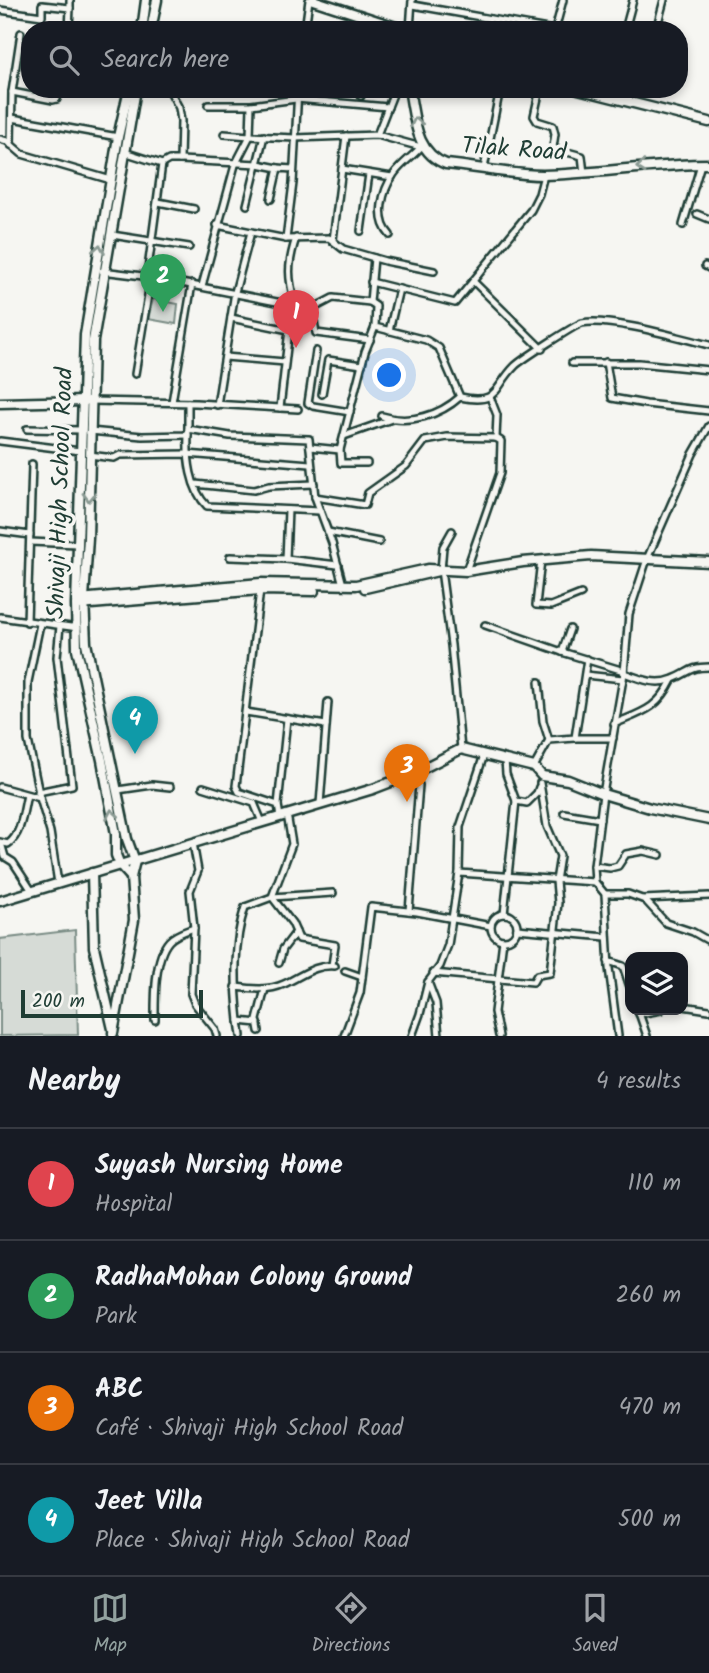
<!DOCTYPE html>
<meta charset="utf-8">
<style>
:root{--surface:#171b24;--page:#20242c;--text:#f1f3f6;--muted:#9ea1a6;--line:#363941;--accent:#92a19f}
body{margin:0;font-family:Kalam,sans-serif;background:var(--page);color:var(--text)}
.controls{position:absolute;right:21px;bottom:21px;display:grid;overflow:hidden;border-radius:14px;box-shadow:0 4px 10px #0003}
.controls button{width:63px;height:63px;display:grid;place-items:center;padding:0;border:0;border-bottom:2px solid var(--line);background:var(--surface);color:var(--text);font:35px sans-serif}
.scale{position:absolute;left:21px;bottom:18px;width:182px;box-sizing:border-box;padding-left:7px;border:4px solid #1f3d34;border-top:0;font-size:19px;line-height:24px;white-space:nowrap;color:#1f3d34;-webkit-text-stroke:5px #f6f6f2;paint-order:stroke}
.you{position:absolute;left:390px;top:376px;width:24px;height:24px;margin:-18px;border:5px solid #fff;border-radius:50%;background:#1a73e8;box-shadow:0 0 0 10px #1a73e833}
.badge{display:grid;place-items:center;width:46px;height:46px;border-radius:50%;background:var(--accent);color:#fff;font-size:23px;font-weight:700}
.pin{position:absolute;translate:-50% -58px;filter:drop-shadow(0 2px 4px #0008)}
.pin::after{content:'';position:absolute;top:37px;width:24px;height:21px;background:inherit;clip-path:polygon(0 0,100% 0,50% 100%)}
.list{margin:0;padding:0;list-style:none}
h2{display:flex;justify-content:space-between;align-items:center;height:91px;margin:0;padding:0 28px;font-size:30px}
h2 small{font-size:23px;font-weight:400;color:var(--muted)}
.list li{display:grid;grid-template-columns:46px 1fr auto;gap:21px;align-items:center;box-sizing:border-box;height:112px;padding:0 28px;border-top:2px solid var(--line)}
.list b{display:block;font-size:26px;white-space:nowrap}
.list p{margin:0;font-size:23px;white-space:nowrap;color:var(--muted)}
.list em{font-size:23px;font-style:normal;color:var(--muted)}
.icon{flex:none;width:38px;height:38px;fill:none;stroke:currentColor;stroke-width:2;stroke-linecap:round;stroke-linejoin:round}
.map{position:relative;flex:none;width:709px;height:1036px;overflow:hidden}
.search{position:absolute;background:var(--surface);box-shadow:0 4px 10px #0003;left:21px;right:21px;top:21px;height:77px;display:flex;align-items:center;gap:18px;box-sizing:border-box;padding:0 24px;border-radius:28px;color:var(--muted);font-size:26px}
.sheet{height:539px;background:var(--surface)}
nav{display:flex;justify-content:space-around;align-items:center;box-sizing:border-box;height:98px;border-top:2px solid var(--line);background:var(--surface);font-size:19px;color:var(--muted)}
nav a{display:grid;justify-items:center;gap:4px}
nav .on{color:var(--accent)}
.map>svg:first-child{display:block}
.green{fill:#d6dbd6;stroke:#7a8c85;stroke-width:2}
.lines{fill:none;stroke-linecap:round;stroke-linejoin:round}
.street-casing{stroke:#1f3d34;stroke-width:10}
.secondary-casing{stroke:#1f3d34;stroke-width:13}
.street{stroke:#f6f6f2;stroke-width:5}
.secondary{stroke:#f6f6f2;stroke-width:8}
.oneway{stroke:#8a9a93}
.labels{text-anchor:middle;dominant-baseline:central;stroke-width:7;stroke-linejoin:round;paint-order:stroke}
.street-label{font-size:24px;fill:#1f3d34;stroke:#f6f6f2}
</style>
<div class="map">
<svg width="709" height="1036" viewBox="0 0 709 1036">
<rect width="100%" height="100%" fill="#f6f6f2"/>
<filter id="ink" filterUnits="userSpaceOnUse"><feTurbulence type="fractalNoise" baseFrequency=".0143" numOctaves="2"/><feDisplacementMap in="SourceGraphic" scale="14" xChannelSelector="R" yChannelSelector="G"/><feConvolveMatrix kernelMatrix="1 2 1 2 8 2 1 2 1" color-interpolation-filters="sRGB"/></filter>
<g filter="url(#ink)">
<!-- green -->
<g class="green">
<polygon points="153,299 178,304 176,324 148,319"/>
<polygon points="75,930 78,1035 0,1036 0,939"/>
</g>
<g class="lines">
<!-- street casing -->
<g class="street-casing">
<g id="street">
<polyline points="413,5 553,30"/>
<polyline points="0,10 42,16 42,5 70,8 70,0"/>
<polyline points="69,30 70,8"/>
<polyline points="305,30 309,0"/>
<polyline points="340,30 341,25"/>
<polyline points="410,30 412,0"/>
<polyline points="555,30 563,0"/>
<polyline points="625,30 633,0"/>
<polyline points="656,30 664,0"/>
<polyline points="169,89 179,108 181,121 180,160"/>
<polyline points="540,89 534,116 537,121 553,126 555,134 553,147 556,149 582,156 584,173"/>
<polyline points="12,92 53,100 57,99 60,89"/>
<polyline points="361,96 362,89"/>
<polyline points="628,102 633,89"/>
<polyline points="208,105 251,105 296,99 388,107"/>
<polyline points="12,118 118,137"/>
<polyline points="224,134 250,136 251,105"/>
<polyline points="377,135 395,89"/>
<polyline points="0,139 7,141 22,154 111,180"/>
<polyline points="11,145 12,92 21,33"/>
<polyline points="124,152 162,164 169,160 180,160 258,164 278,168"/>
<polyline points="484,168 500,89"/>
<polyline points="342,169 392,177"/>
<polyline points="271,199 278,168 293,169"/>
<polyline points="158,202 194,209"/>
<polyline points="247,205 264,136"/>
<polyline points="697,214 709,219"/>
<polyline points="217,225 286,239 329,238 343,249 385,261 434,271"/>
<polyline points="683,225 701,164"/>
<polyline points="361,231 369,174"/>
<polyline points="112,235 189,247"/>
<polyline points="286,239 293,183 298,89"/>
<polyline points="333,240 346,136"/>
<polyline points="705,266 709,268"/>
<path d="M102,271l49,6 161,32 21,-11 37,4 6,4 -1,21 51,13 13,8 21,49c40,8 33,-9 55,-31 6,-6 60,-41 67,-43 26,-6 98,15 127,22"/>
<polyline points="147,276 162,164"/>
<polyline points="371,282 455,303 531,210 539,194 544,175"/>
<polyline points="474,282 542,349"/>
<path d="M202,286l33,-121 15,-29 45,2 82,-3 44,12c-8,9 -20,17 -27,27 -12,17 -19,45 -4,61"/>
<polyline points="370,302 374,258"/>
<path d="M295,305c-7,-28 -8,-39 1,-67"/>
<polyline points="312,309 316,333 370,340"/>
<polyline points="231,318 289,330 280,408"/>
<polyline points="389,331 399,289"/>
<polyline points="316,351 308,403 313,406 350,412"/>
<polyline points="225,357 285,362"/>
<polyline points="606,362 612,398 646,404 709,411"/>
<polyline points="572,363 639,363 709,370"/>
<polyline points="135,374 151,277"/>
<polyline points="322,394 328,360 362,365"/>
<polyline points="490,397 497,415 496,438"/>
<polyline points="90,401 196,403 298,409"/>
<polyline points="172,402 192,284"/>
<polyline points="217,405 235,292 251,232"/>
<path d="M382,416c28,9 58,-1 78,-19"/>
<polyline points="27,429 81,430"/>
<polyline points="188,429 188,403"/>
<polyline points="90,431 142,436 188,435 188,429 230,436 309,439 315,497 332,543 343,585"/>
<path d="M188,435c-1,23 2,54 19,71l113,5"/>
<polyline points="344,436 392,419"/>
<polyline points="0,441 80,451"/>
<polyline points="310,447 340,450 365,352 375,327"/>
<polyline points="340,450 341,463 367,463"/>
<polyline points="89,455 114,458 120,455 187,454 310,464"/>
<polyline points="195,484 254,490 269,486 314,484"/>
<polyline points="315,497 365,505 368,493 406,466 425,441 447,437 496,438 501,441 500,473 466,571"/>
<polyline points="0,531 30,535"/>
<polyline points="452,531 443,547 441,570 451,645 461,749"/>
<polyline points="328,532 379,542"/>
<polyline points="30,542 77,544"/>
<polyline points="230,557 286,559 338,565"/>
<polyline points="286,559 288,510"/>
<polyline points="541,560 536,605 551,606 581,594"/>
<polyline points="260,590 236,786 239,792 278,805 280,817"/>
<polyline points="0,617 78,628"/>
<polyline points="27,622 32,464"/>
<polyline points="40,624 28,682 28,740 40,798 50,832 58,883"/>
<polyline points="485,625 562,652 624,671"/>
<polyline points="562,652 570,629"/>
<path d="M624,673c16,6 32,13 49,6 17,-6 15,-12 36,-12"/>
<polyline points="585,675 623,679"/>
<polyline points="539,682 543,721 549,740"/>
<polyline points="246,712 326,725"/>
<path d="M614,724c28,-12 44,-15 58,-44"/>
<polyline points="575,738 613,738"/>
<polyline points="505,760 506,774 516,801 527,803 537,793 539,787"/>
<polyline points="534,767 549,740 575,738 587,659"/>
<polyline points="0,787 40,798"/>
<polyline points="203,787 254,803 262,822"/>
<polyline points="118,790 152,785 170,787"/>
<polyline points="38,792 72,785 57,657 60,626"/>
<polyline points="320,804 328,702"/>
<polyline points="278,805 287,719"/>
<polyline points="564,813 600,819"/>
<polyline points="287,814 292,844 272,897 292,923 299,939 335,945 332,965"/>
<path d="M0,842l8,2c14,-10 15,-33 19,-49"/>
<polyline points="1,843 5,857 13,862 32,891"/>
<polyline points="193,843 198,871 190,891 194,928 191,994 195,1004 215,1029 217,1036"/>
<polyline points="594,866 610,868 618,866 626,854 643,851 660,855"/>
<polyline points="459,873 595,882"/>
<polyline points="605,894 628,894 645,900 666,923 693,932 709,941"/>
<polyline points="643,899 709,896"/>
<polyline points="409,911 419,785 412,774"/>
<polyline points="504,914 516,801"/>
<circle cx="504" cy="927" r="13"/>
<polyline points="517,929 606,937"/>
<polyline points="608,961 623,966 630,987"/>
<polyline points="279,963 283,949 296,932"/>
<polyline points="345,971 362,977"/>
<polyline points="433,973 533,982 537,975 550,973 558,903 556,881 560,856 547,826 540,783"/>
<polyline points="428,982 436,1003 439,1036"/>
<path d="M235,987c17,2 34,4 49,-3 18,-8 31,-20 51,-18"/>
<polyline points="683,1006 709,1010"/>
<polyline points="638,1010 647,1036"/>
<polyline points="639,1014 661,1010"/>
<path d="M155,1020c0,-21 -1,-62 14,-79 6,-7 17,-10 25,-13"/>
<polyline points="239,1021 241,1036"/>
<path d="M258,1023l-19,-2c-4,-38 -6,-77 6,-114l27,-10 61,-4"/>
<polyline points="259,1031 257,1020 265,989"/>
<polyline points="344,1036 360,993 371,907 417,912 491,926"/>
<polyline points="412,1036 420,1014 428,982 440,966 448,945 459,873 460,827 484,755"/>
<polyline points="499,1036 494,1012 503,940"/>
<polyline points="618,1036 609,968 605,894 595,882 594,866 603,794 624,673 629,614 647,559 693,454 709,426"/>
</g>
</g>
<!-- secondary casing -->
<g class="secondary-casing">
<g id="secondary">
<polyline points="313,0 405,30"/>
<polyline points="142,30 146,0"/>
<polyline points="151,30 157,0"/>
<polyline points="129,89 118,137 85,335 76,605 77,649 102,760 116,834 116,855 120,865 131,877"/>
<path d="M409,89c6,29 6,64 37,75 32,3 65,11 97,11 55,-1 110,-11 166,-11"/>
<polyline points="578,89 709,122"/>
<polyline points="0,403 85,401"/>
<polyline points="365,588 438,571"/>
<polyline points="79,599 261,583 356,585 428,569 466,571 523,562 591,556 709,562"/>
<polyline points="79,605 260,590 314,591"/>
<polyline points="92,873 94,947 113,1029"/>
<polyline points="0,901 373,789 412,774 461,749 534,767 542,776 568,780 603,794 650,808 709,820"/>
<polyline points="113,1033 134,920 131,877 135,861 127,839 86,643 84,598 88,538 93,341 136,89"/>
</g>
</g>
<!-- street -->
<use href="#street" class="street"/>
<!-- secondary -->
<use href="#secondary" class="secondary"/>
</g>
<!-- one-way arrows -->
<defs><path id="oneway-chevron" d="M-2-3.5L2.5 0L-2 3.5" fill="none" stroke-width="1.6" stroke-linecap="round" stroke-linejoin="round" transform="scale(1.75)"/></defs>
<g class="oneway">
<use href="#oneway-chevron" transform="translate(416 122) rotate(-102)"/>
<use href="#oneway-chevron" transform="translate(641 167) rotate(175)"/>
<use href="#oneway-chevron" transform="translate(99 249) rotate(-80)"/>
<use href="#oneway-chevron" transform="translate(89 497) rotate(91)"/>
<use href="#oneway-chevron" transform="translate(112 814) rotate(-100)"/>
</g>
</g>
<g class="labels">
<!-- street labels -->
<g class="street-label">
<text transform="translate(514 150) rotate(4)">Tilak Road</text>
<text transform="translate(61 493) rotate(-88)">Shivaji High School Road</text>
</g>
</g>
</svg>
<div class="controls">
<button><svg class="icon" aria-label="layers" viewBox="0 0 24 24"><path d="M12 4l9 5-9 5-9-5zM3 14l9 5 9-5"/></svg></button>
</div>
<div class="scale">200 m</div>
<div class="you"></div>
<div class="pin badge" style="left:296px;top:348px;background:#e0444e">1</div>
<div class="pin badge" style="left:163px;top:312px;background:#2e9e5b">2</div>
<div class="pin badge" style="left:407px;top:802px;background:#e8710a">3</div>
<div class="pin badge" style="left:135px;top:754px;background:#0f9aa8">4</div>
<div class="search"><svg class="icon" aria-label="search" viewBox="0 0 24 24"><circle cx="10" cy="10" r="6"/><path d="M15 15l6 6"/></svg>Search here</div>
</div>
<section class="sheet">
<h2>Nearby<small>4 results</small></h2>
<ul class="list">
<li><span class="badge" style="background:#e0444e">1</span><div><b>Suyash Nursing Home</b><p>Hospital</p></div><em>110 m</em></li>
<li><span class="badge" style="background:#2e9e5b">2</span><div><b>RadhaMohan Colony Ground</b><p>Park</p></div><em>260 m</em></li>
<li><span class="badge" style="background:#e8710a">3</span><div><b>ABC</b><p>Café · Shivaji High School Road</p></div><em>470 m</em></li>
<li><span class="badge" style="background:#0f9aa8">4</span><div><b>Jeet Villa</b><p>Place · Shivaji High School Road</p></div><em>500 m</em></li>
</ul>
</section>
<nav>
<a class="on"><svg class="icon" aria-label="map" viewBox="0 0 24 24"><path d="M3 6l6-2 6 2 6-2v14l-6 2-6-2-6 2zM9 4v14M15 6v14"/></svg>Map</a>
<a><svg class="icon" aria-label="directions" viewBox="0 0 24 24"><path d="M12 3l9 9-9 9-9-9zM9 14v-3h6M13 9l2 2-2 2"/></svg>Directions</a>
<a><svg class="icon" aria-label="saved" viewBox="0 0 24 24"><path d="M7 4h10v16l-5-4-5 4z"/></svg>Saved</a>
</nav>
